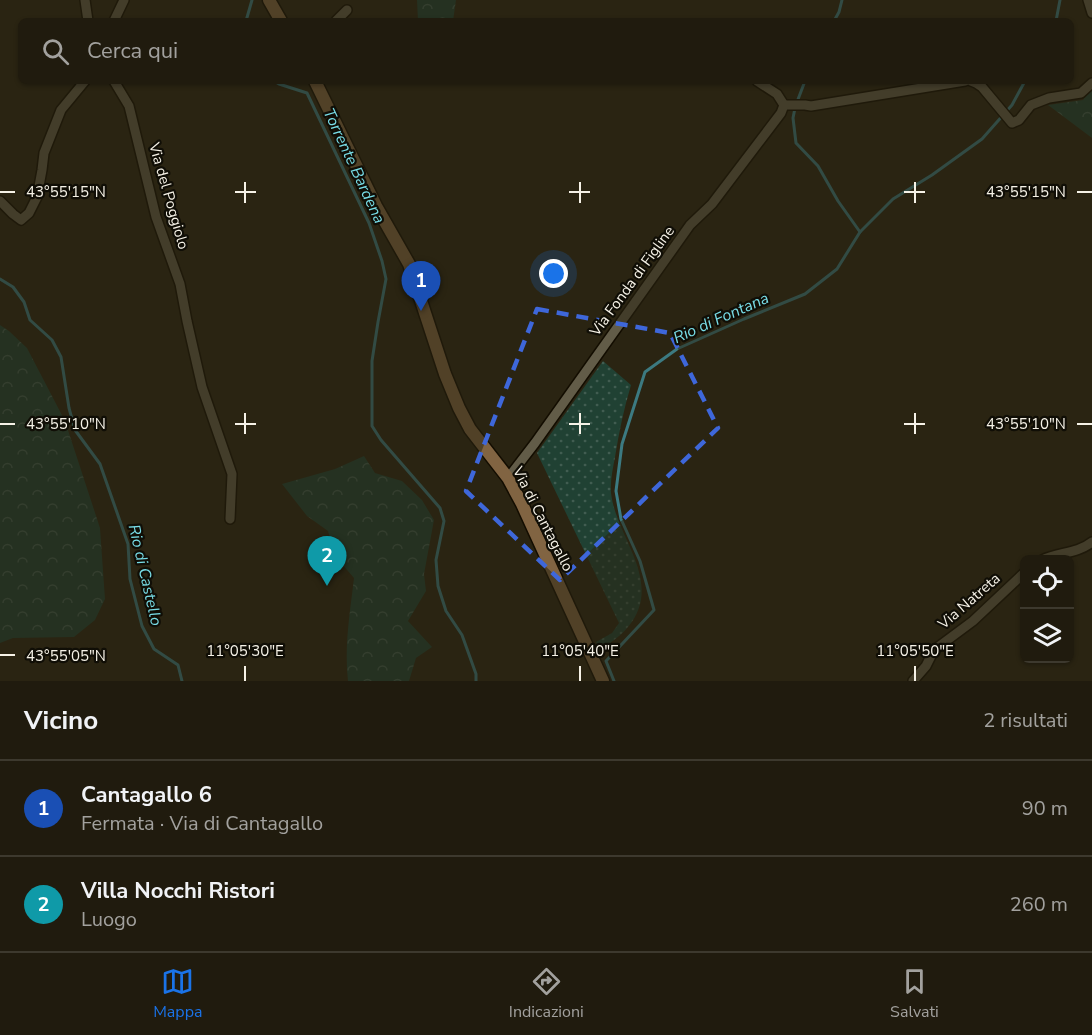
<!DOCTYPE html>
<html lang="it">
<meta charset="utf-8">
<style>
:root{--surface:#201b0e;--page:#282417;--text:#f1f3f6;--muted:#a2a19e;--line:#3d392e;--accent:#1a73e8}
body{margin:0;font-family:"Nunito Sans",sans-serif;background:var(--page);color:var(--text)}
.controls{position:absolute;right:18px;bottom:18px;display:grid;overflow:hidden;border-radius:9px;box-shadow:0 2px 4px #0004}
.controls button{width:54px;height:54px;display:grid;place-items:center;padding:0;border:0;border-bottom:2px solid var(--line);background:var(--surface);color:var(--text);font:30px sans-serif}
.you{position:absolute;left:554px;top:274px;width:21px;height:21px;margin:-15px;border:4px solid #fff;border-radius:50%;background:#1a73e8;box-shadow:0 0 0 9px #1a73e833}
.badge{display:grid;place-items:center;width:39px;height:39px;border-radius:50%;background:var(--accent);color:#fff;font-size:20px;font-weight:700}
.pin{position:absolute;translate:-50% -50px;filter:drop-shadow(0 2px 3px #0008)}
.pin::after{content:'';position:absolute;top:32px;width:21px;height:18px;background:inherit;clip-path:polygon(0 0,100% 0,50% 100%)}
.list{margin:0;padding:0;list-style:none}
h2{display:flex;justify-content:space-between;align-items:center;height:78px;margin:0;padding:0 24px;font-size:26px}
h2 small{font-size:20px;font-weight:400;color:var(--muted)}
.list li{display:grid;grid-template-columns:39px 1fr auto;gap:18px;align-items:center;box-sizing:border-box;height:96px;padding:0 24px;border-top:2px solid var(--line)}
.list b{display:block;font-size:22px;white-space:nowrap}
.list p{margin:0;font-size:20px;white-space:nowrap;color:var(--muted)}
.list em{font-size:20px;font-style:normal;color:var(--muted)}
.icon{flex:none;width:33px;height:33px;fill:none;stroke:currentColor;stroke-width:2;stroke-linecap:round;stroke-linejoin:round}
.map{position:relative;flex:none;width:1092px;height:681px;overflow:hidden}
.search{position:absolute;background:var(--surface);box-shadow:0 2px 4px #0004;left:18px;right:18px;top:18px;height:66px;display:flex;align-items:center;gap:15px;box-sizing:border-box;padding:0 21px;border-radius:9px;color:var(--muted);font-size:22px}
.sheet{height:270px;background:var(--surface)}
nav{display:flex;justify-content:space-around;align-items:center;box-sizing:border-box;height:84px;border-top:2px solid var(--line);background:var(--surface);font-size:16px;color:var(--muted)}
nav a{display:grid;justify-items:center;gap:3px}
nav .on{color:var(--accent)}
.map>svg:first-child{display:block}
.green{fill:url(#green-dots)}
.forest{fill:url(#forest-crowns)}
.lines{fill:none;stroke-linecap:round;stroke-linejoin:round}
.stream{stroke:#3c7a81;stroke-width:3}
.street-casing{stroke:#130d00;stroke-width:12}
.secondary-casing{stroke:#130d00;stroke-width:15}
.street{stroke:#625c48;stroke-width:9}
.secondary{stroke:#816442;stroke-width:12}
.marked{fill:none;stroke:#3e67da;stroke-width:4.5;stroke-dasharray:12 8;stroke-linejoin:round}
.ticks{fill:none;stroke:#f6f2e7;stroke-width:2}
.labels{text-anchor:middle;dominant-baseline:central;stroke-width:4.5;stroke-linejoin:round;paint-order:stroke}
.street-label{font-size:15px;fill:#f6f2e7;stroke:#100e06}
.water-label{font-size:16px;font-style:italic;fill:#78dce6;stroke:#100e06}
.ticks-label{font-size:15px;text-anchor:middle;fill:#f6f2e7;stroke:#100e06;stroke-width:4.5;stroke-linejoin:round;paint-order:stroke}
</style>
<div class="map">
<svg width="1092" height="681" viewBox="0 0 1092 681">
<defs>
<pattern id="green-dots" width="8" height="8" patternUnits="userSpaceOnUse" patternTransform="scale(1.5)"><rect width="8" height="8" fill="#204133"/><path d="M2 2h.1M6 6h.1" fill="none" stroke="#415d51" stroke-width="1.8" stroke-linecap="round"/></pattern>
<pattern id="forest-crowns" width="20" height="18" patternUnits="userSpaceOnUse" patternTransform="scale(1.5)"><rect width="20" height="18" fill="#204133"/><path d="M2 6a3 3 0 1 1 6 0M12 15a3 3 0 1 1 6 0" fill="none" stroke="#415d51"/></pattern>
</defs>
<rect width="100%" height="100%" fill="#2a2412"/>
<!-- green -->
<path class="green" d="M603,361l28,24c-7,23 -12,47 -16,72 -2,11 -5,24 -4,36 5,45 54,89 17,134 -7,9 -19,16 -28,24l-4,-9 16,-9 7,-10 -82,-170z"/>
<!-- forest -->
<g class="forest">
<polygon points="417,0 456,0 453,21 418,21"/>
<polygon points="1092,87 1092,138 1048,105 1083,100"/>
<polygon points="0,325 9,331 27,348 65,421 100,528 105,599 95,620 74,637 13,638 0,643"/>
<path d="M364,456l11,17 27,8 20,19 12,20 -10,54 2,17 -18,30 24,26 -16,11 -7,23h-61c-4,-34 2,-69 6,-103l-19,-22 -7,-25 -21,-15 -25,-32 53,-15z"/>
</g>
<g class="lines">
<!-- stream -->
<g class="stream">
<polyline points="246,21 252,0"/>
<polyline points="834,21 839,12 842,0"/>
<polyline points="1056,21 1060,0"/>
<polyline points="274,81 279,84 307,93 369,223 382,261 386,279 378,322 372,361 372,426 381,440 440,508 444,521 436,560 438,586 446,611 462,635 476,674 476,681"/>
<polyline points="797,102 805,81"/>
<polyline points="795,108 793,118 796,143 818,166 838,201 860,232"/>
<polyline points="0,279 13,287 24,302 30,320 52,340 61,357 69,408 75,430 100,464 128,544 130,579 142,626 154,649 178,665 182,681"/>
<polyline points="614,681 606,661 654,610 640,561 621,519 616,491 622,444 645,372 677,349 744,319 805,294 837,269 860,232 893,199 932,175 982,139 1012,105 1025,81"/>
</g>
<!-- street casing -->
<g class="street-casing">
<g id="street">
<polyline points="85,0 88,21"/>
<polyline points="1088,0 1092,13"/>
<polyline points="114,21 124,0"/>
<polyline points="336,21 347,10"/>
<polyline points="114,81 129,106 156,217 180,284 187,321 202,387 232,474 230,519"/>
<polyline points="757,81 777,94 784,105"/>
<polyline points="971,81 976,83 982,87 1012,123 1019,120 1031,105 1049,98 1081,93 1092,83"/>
<polyline points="784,105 805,105 811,106 965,81"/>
<polyline points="0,201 13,214 21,220 29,213 37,197 42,170 44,153 61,110 85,81"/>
<polyline points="508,478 535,443 690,225 712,204 781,113 784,105"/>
<path d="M1042,560c16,-8 35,-6 50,-18"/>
<polyline points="913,681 926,666 934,650 973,621 1024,573"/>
</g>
</g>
<!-- secondary casing -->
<g class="secondary-casing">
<g id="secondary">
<polyline points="269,0 281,21"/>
<polyline points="315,81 376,206 409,264 445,374 459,408 470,429 508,478 522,504 603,681"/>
</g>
</g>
<!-- street -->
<use href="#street" class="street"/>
<!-- secondary -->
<use href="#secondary" class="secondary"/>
</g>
<!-- marked area -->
<path d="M0 0H1092V681H0ZM537,309l133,24 48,95 -158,152 -94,-89z" fill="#2a2412" fill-opacity=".55" fill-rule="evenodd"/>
<path class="marked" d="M537,309l133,24 48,95 -158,152 -94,-89z"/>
<!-- ticks -->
<path class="ticks" d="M245,182v21M580,182v21M915,182v21M0,192h15M235,192h21M569,192h21M904,192h21M1077,192h15M245,413v21M580,413v21M915,413v21M0,424h15M235,424h21M569,424h21M904,424h21M1077,424h15M0,655h15M245,666v15M580,666v15M915,666v15"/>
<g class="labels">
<!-- street labels -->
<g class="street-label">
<text transform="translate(169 196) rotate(74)">Via del Poggiolo</text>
<text transform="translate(632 281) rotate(-54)">Via Fonda di Figline</text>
<text transform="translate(543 519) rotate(63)">Via di Cantagallo</text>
<text transform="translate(969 601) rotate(-41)">Via Natreta</text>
</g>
<!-- water labels -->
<g class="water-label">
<text transform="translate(354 166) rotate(65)">Torrente Bardena</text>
<text transform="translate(721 318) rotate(-24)">Rio di Fontana</text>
<text transform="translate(145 575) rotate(77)">Rio di Castello</text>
</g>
</g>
<g class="ticks-label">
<text x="66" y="197">43°55'15"N</text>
<text x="1026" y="197">43°55'15"N</text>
<text x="66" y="429">43°55'10"N</text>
<text x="1026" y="429">43°55'10"N</text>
<text x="245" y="656">11°05'30"E</text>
<text x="580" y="656">11°05'40"E</text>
<text x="915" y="656">11°05'50"E</text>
<text x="66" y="661">43°55'05"N</text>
</g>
</svg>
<div class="controls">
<button><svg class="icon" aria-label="locate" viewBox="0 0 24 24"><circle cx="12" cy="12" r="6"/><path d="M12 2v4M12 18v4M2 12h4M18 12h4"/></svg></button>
<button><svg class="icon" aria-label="layers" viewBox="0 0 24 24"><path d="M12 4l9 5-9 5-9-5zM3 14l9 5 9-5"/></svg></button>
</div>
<div class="you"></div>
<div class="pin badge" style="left:421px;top:311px;background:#1a4fb4">1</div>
<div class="pin badge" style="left:327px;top:586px;background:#0f9aa8">2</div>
<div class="search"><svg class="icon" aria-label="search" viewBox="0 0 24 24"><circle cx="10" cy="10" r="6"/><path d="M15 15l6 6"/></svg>Cerca qui</div>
</div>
<section class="sheet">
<h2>Vicino<small>2 risultati</small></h2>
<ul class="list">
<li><span class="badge" style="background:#1a4fb4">1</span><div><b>Cantagallo 6</b><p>Fermata · Via di Cantagallo</p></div><em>90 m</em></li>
<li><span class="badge" style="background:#0f9aa8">2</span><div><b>Villa Nocchi Ristori</b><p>Luogo</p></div><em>260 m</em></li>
</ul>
</section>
<nav>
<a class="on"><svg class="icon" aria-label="map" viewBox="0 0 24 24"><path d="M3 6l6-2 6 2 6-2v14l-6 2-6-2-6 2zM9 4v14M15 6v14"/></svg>Mappa</a>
<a><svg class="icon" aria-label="directions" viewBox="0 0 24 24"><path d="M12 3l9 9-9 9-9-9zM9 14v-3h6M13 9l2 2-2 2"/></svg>Indicazioni</a>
<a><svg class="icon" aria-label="saved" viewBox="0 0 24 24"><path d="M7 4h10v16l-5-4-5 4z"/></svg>Salvati</a>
</nav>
